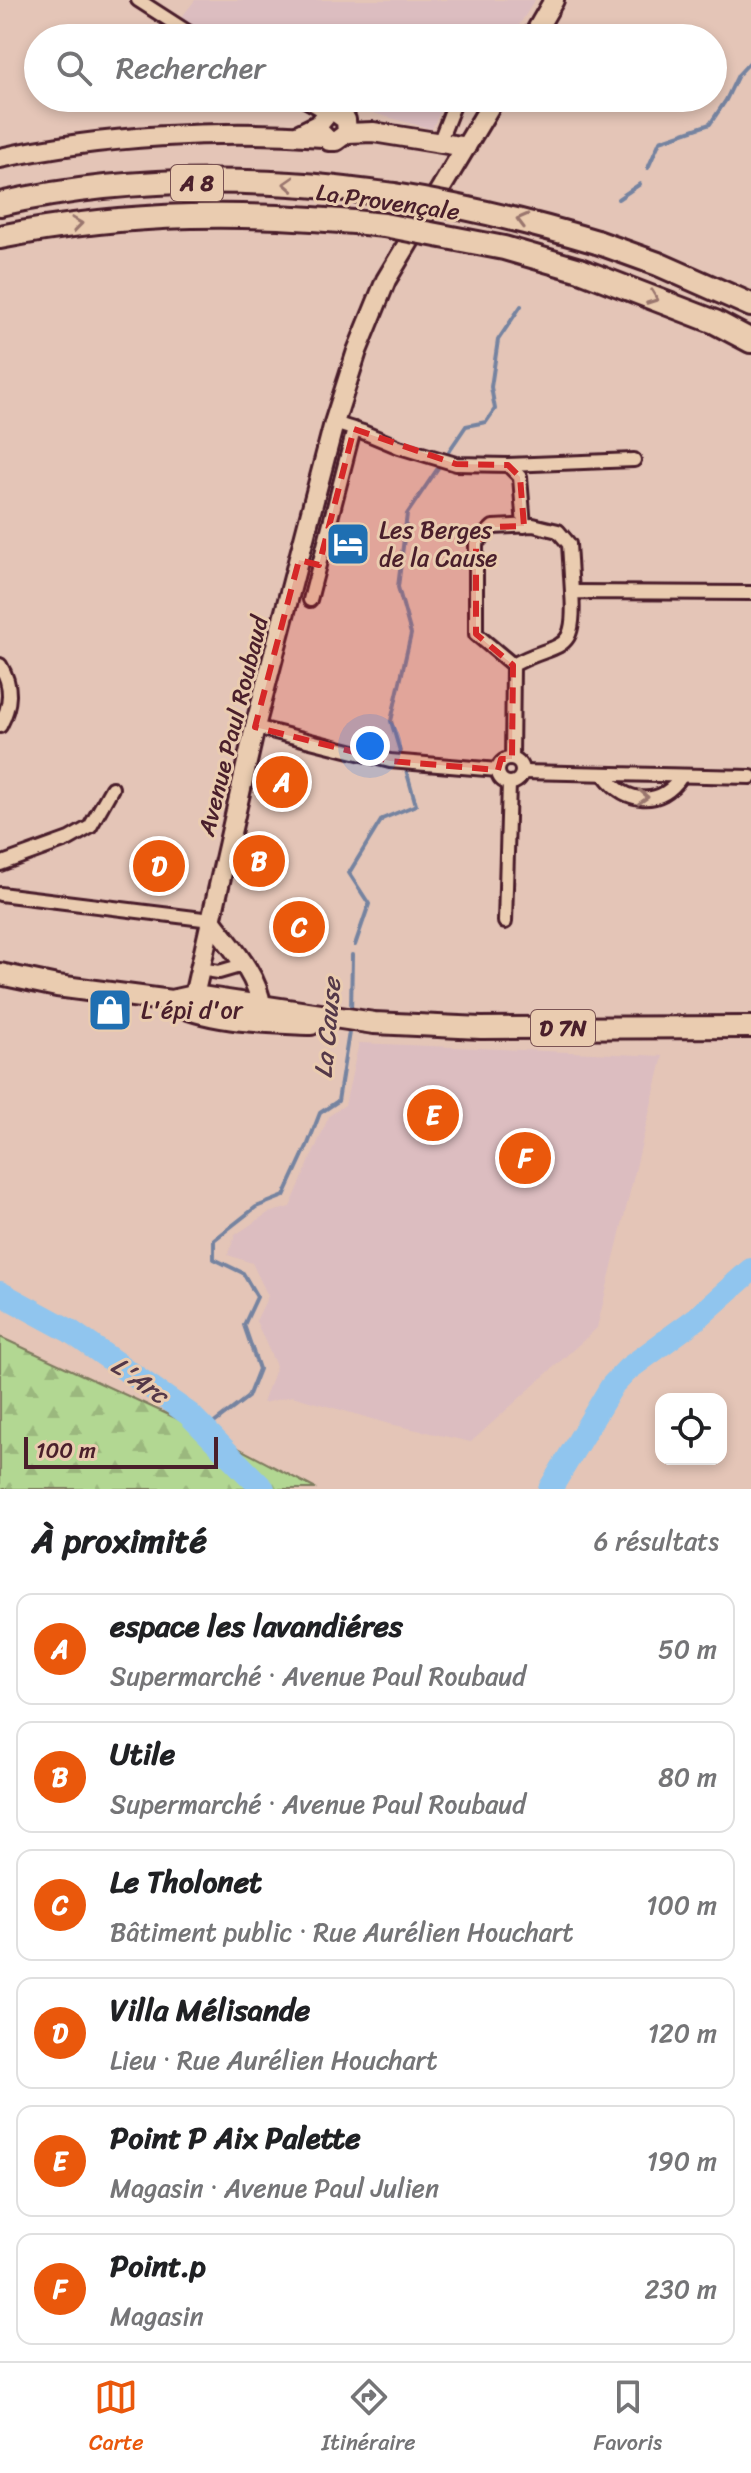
<!DOCTYPE html>
<html lang="fr">
<meta charset="utf-8">
<style>
:root{--surface:#fff;--page:#f6f6f6;--text:#202124;--muted:#757577;--line:#e0e0e0;--accent:#ea580c}
body{margin:0;font-family:Sriracha,sans-serif;background:var(--page);color:var(--text)}
.controls{position:absolute;right:24px;bottom:24px;display:grid;overflow:hidden;border-radius:16px;box-shadow:0 4px 12px #0003}
.controls button{width:72px;height:72px;display:grid;place-items:center;padding:0;border:0;border-bottom:2px solid var(--line);background:var(--surface);color:var(--text);font:40px sans-serif}
.scale{position:absolute;left:24px;bottom:20px;width:194px;box-sizing:border-box;padding-left:8px;border:4px solid #4a1f2b;border-top:0;font-size:22px;line-height:28px;white-space:nowrap;color:#4a1f2b;-webkit-text-stroke:6px #eaccb0;paint-order:stroke}
.you{position:absolute;left:370px;top:746px;width:28px;height:28px;margin:-20px;border:6px solid #fff;border-radius:50%;background:#1a73e8;box-shadow:0 0 0 12px #1a73e833}
.badge{display:grid;place-items:center;width:52px;height:52px;border-radius:50%;background:var(--accent);color:#fff;font-size:26px;font-weight:700}
.pin{position:absolute;translate:-50% -50%;border:4px solid #fff;box-shadow:0 2px 8px #0006}
.list{margin:0;padding:0;list-style:none}
h2{display:flex;justify-content:space-between;align-items:center;height:104px;margin:0;padding:0 32px;font-size:34px}
h2 small{font-size:26px;font-weight:400;color:var(--muted)}
.list li{display:grid;grid-template-columns:52px 1fr auto;gap:24px;align-items:center;box-sizing:border-box;height:112px;margin:0 16px 16px;padding:0 16px;border:2px solid var(--line);border-radius:16px}
.list b{display:block;font-size:30px;white-space:nowrap}
.list p{margin:0;font-size:26px;white-space:nowrap;color:var(--muted)}
.list em{font-size:26px;font-style:normal;color:var(--muted)}
.icon{flex:none;width:44px;height:44px;fill:none;stroke:currentColor;stroke-width:2;stroke-linecap:round;stroke-linejoin:round}
.map{position:relative;flex:none;width:751px;height:1489px;overflow:hidden}
.search{position:absolute;background:var(--surface);box-shadow:0 4px 12px #0003;left:24px;right:24px;top:24px;height:88px;display:flex;align-items:center;gap:20px;box-sizing:border-box;padding:0 28px;border-radius:44px;color:var(--muted);font-size:30px}
.sheet{height:872px;background:var(--surface)}
nav{display:flex;justify-content:space-around;align-items:center;box-sizing:border-box;height:112px;border-top:2px solid var(--line);background:var(--surface);font-size:22px;color:var(--muted)}
nav a{display:grid;justify-items:center;gap:4px}
nav .on{color:var(--accent)}
.map>svg:first-child{display:block}
.built{fill:#dcbdc0}
.forest{fill:url(#forest-firs);stroke:#7e7b5e;stroke-width:2}
.lines{fill:none;stroke-linecap:round;stroke-linejoin:round}
.stream{stroke:#7483a0;stroke-width:4}
.river{stroke:#90c5ee;stroke-width:24}
.street-casing{stroke:#4a1f2b;stroke-width:18}
.secondary-casing{stroke:#4a1f2b;stroke-width:24}
.primary-casing{stroke:#4a1f2b;stroke-width:26}
.highway-casing{stroke:#4a1f2b;stroke-width:28}
.street{stroke:#eaccb0;stroke-width:12}
.secondary{stroke:#eaccb0;stroke-width:18}
.primary{stroke:#eaccb0;stroke-width:20}
.highway{stroke:#eaccb0;stroke-width:22}
.highway-bridge-casing{stroke:#4a1f2b;stroke-width:28;stroke-linecap:butt}
.highway-bridge{stroke:#eaccb0;stroke-width:22}
.oneway{stroke:#9a766e}
.marked{fill:#d62828;fill-opacity:0.2;stroke:#d62828;stroke-width:6;stroke-dasharray:16 10;stroke-linejoin:round}
.labels{text-anchor:middle;dominant-baseline:central;stroke-width:6;stroke-linejoin:round;paint-order:stroke}
.shield{fill:#eaccb0;stroke:#7a5353;stroke-width:2}
.shield-label{font-size:22px;font-weight:bold;fill:#4a1f2b}
.street-label{font-size:24px;fill:#4a1f2b;stroke:#eaccb0}
.poi-label{font-size:24px;fill:#4a1f2b;stroke:#eaccb0;text-anchor:start}
.water-label{font-size:26px;font-style:italic;fill:#543848;stroke:#eaccb0}
</style>
<div class="map">
<svg width="751" height="1489" viewBox="0 0 751 1489">
<defs>
<pattern id="forest-firs" width="22" height="20" patternUnits="userSpaceOnUse" patternTransform="scale(2)"><rect width="22" height="20" fill="#b2d792"/><path d="M5 1l3.5 6h-7zM16 11l3.5 6h-7z" fill="#9bb87e"/></pattern>
</defs>
<rect width="100%" height="100%" fill="#e4c5b7"/>
<filter id="ink" filterUnits="userSpaceOnUse"><feTurbulence type="fractalNoise" baseFrequency=".0125" numOctaves="2"/><feDisplacementMap in="SourceGraphic" scale="16" xChannelSelector="R" yChannelSelector="G"/><feConvolveMatrix kernelMatrix="1 2 1 2 8 2 1 2 1" color-interpolation-filters="sRGB"/></filter>
<g filter="url(#ink)">
<!-- built -->
<g class="built">
<polygon points="195,0 535,0 511,38 215,38 181,18"/>
<polygon points="317,98 447,98 432,129"/>
<polygon points="359,1043 663,1056 597,1328 471,1442 390,1424 292,1396 263,1403 276,1366 256,1321 268,1296 252,1263 228,1255 235,1235 268,1213 290,1207 329,1116 345,1105"/>
</g>
<!-- forest -->
<polygon class="forest" points="0,1337 219,1438 316,1489 0,1489"/>
<g class="lines">
<!-- stream -->
<g class="stream">
<polyline points="648,168 660,141 710,124 726,100 738,75 751,61"/>
<polyline points="618,199 640,184"/>
<polyline points="449,451 466,426 486,422 495,409 491,387 498,340 521,306"/>
<polyline points="402,758 391,721 411,634 398,587 407,514 438,468"/>
<polyline points="355,945 369,904 349,873 382,819 416,805 405,766"/>
<polyline points="351,1013 352,955"/>
<polyline points="205,1430 248,1397 259,1369 244,1325 257,1297 243,1273 214,1259 214,1240 256,1207 284,1196 308,1144 320,1113 338,1101 350,1026"/>
</g>
<!-- river -->
<g class="river">
<polyline points="0,1293 70,1331 189,1414 263,1489"/>
<polyline points="550,1489 612,1386 628,1369 696,1319 751,1270"/>
</g>
<!-- street casing -->
<g class="street-casing">
<g id="street">
<polyline points="138,0 197,38"/>
<polyline points="301,98 328,113"/>
<polyline points="472,98 491,105"/>
<polyline points="439,143 454,105 461,98"/>
<polyline points="334,423 363,432 399,447 456,464 508,465 634,460"/>
<polyline points="508,465 520,477 524,526"/>
<polyline points="310,600 354,429"/>
<path d="M0,665c13,21 11,40 0,61"/>
<polyline points="513,665 476,634 476,543 493,527 533,525 558,531 569,544 572,592"/>
<polyline points="255,727 390,761 498,770"/>
<circle cx="510" cy="771" r="12"/>
<path d="M512,759l1,-94c45,-25 64,-7 59,-73l179,1"/>
<polyline points="522,772 751,777"/>
<path d="M605,776c21,27 55,32 76,1"/>
<polyline points="0,864 69,839 90,827 112,788"/>
<polyline points="0,894 211,920"/>
<polyline points="505,922 509,783"/>
<polyline points="199,969 219,972 243,965"/>
</g>
</g>
<!-- secondary casing -->
<g class="secondary-casing">
<g id="secondary">
<polyline points="532,38 554,0"/>
<polyline points="347,133 373,132 466,147"/>
<polyline points="299,134 319,124 328,113 335,112 346,120 347,133 336,141 329,141 319,131 319,124"/>
<path d="M0,158c100,-22 221,-29 323,-21"/>
<path d="M211,920c18,25 46,53 50,85l-4,4 -8,2"/>
<polyline points="194,996 255,727 334,423 357,351 386,280 495,98"/>
</g>
</g>
<!-- primary casing -->
<g class="primary-casing">
<g id="primary">
<polyline points="0,974 57,986 171,1001 194,996 374,1023 481,1028 751,1027"/>
<path d="M171,1001c38,21 97,21 140,23"/>
</g>
</g>
<!-- highway casing -->
<g class="highway-casing">
<g id="highway">
<path d="M0,204c93,-21 196,-26 291,-20 35,2 69,7 103,11"/>
<path d="M0,237c130,-26 252,-26 384,-12"/>
<polyline points="597,242 658,264 751,305"/>
<polyline points="580,270 715,322 751,341"/>
</g>
</g>
<!-- street -->
<use href="#street" class="street"/>
<!-- secondary -->
<use href="#secondary" class="secondary"/>
<!-- primary -->
<use href="#primary" class="primary"/>
<!-- highway -->
<use href="#highway" class="highway"/>
<!-- highway-bridge casing -->
<g class="highway-bridge-casing">
<g id="highway-bridge">
<path d="M394,195c70,11 136,27 203,47"/>
<polyline points="384,225 504,248 580,270"/>
</g>
</g>
<!-- highway-bridge -->
<use href="#highway-bridge" class="highway-bridge"/>
</g>
<!-- one-way arrows -->
<defs><path id="oneway-chevron" d="M-2-3.5L2.5 0L-2 3.5" fill="none" stroke-width="1.6" stroke-linecap="round" stroke-linejoin="round" transform="scale(2)"/></defs>
<g class="oneway">
<use href="#oneway-chevron" transform="translate(289 184) rotate(-177)"/>
<use href="#oneway-chevron" transform="translate(522 220) rotate(-165)"/>
<use href="#oneway-chevron" transform="translate(77 224) rotate(-8)"/>
<use href="#oneway-chevron" transform="translate(653 298) rotate(21)"/>
<use href="#oneway-chevron" transform="translate(643 797) rotate(3)"/>
</g>
</g>
<!-- marked area -->
<path class="marked" d="M354,429l102,35 52,1 12,12 4,49 -31,1 -17,16v91l37,31 -1,94h-11l-3,11 -108,-9 -135,-34 44,-167 20,5z"/>
<!-- icons -->
<defs>
<g id="hotel-square" transform="scale(2.3)"><rect x="-9" y="-9" width="18" height="18" rx="4" fill="#1f6fb2" stroke="#eaccb0"/><path d="M-6-4.5h1.5V1H6V5H4.5V3h-9V5H-6ZM-4 0a1.8 1.8 0 1 1 3.6 0ZM.5 0V-2.5h3Q6-2.5 6 0Z" fill="#fff"/></g>
<g id="shop-square" transform="scale(2.3)"><rect x="-9" y="-9" width="18" height="18" rx="4" fill="#1f6fb2" stroke="#eaccb0"/><path d="M-5-2.5h2.3a2.7 3.5 0 0 1 5.4 0H5L5.5 6h-11ZM-1.5-2.5h3a1.5 2.3 0 0 0-3 0Z" fill="#fff"/></g>
</defs>
<g fill-rule="evenodd">
<use href="#hotel-square" x="348" y="544"/>
<use href="#shop-square" x="110" y="1010"/>
</g>
<g class="labels">
<!-- shield labels -->
<g class="shield">
<rect x="171" y="165" width="52" height="36" rx="6"/>
<rect x="531" y="1010" width="64" height="36" rx="6"/>
</g>
<g class="shield-label">
<text x="197" y="183">A 8</text>
<text x="563" y="1028">D 7N</text>
</g>
<!-- street labels -->
<g class="street-label">
<text transform="translate(388 202) rotate(8)">La Provençale</text>
<text transform="translate(233 726) rotate(-76)">Avenue Paul Roubaud</text>
</g>
<!-- poi labels -->
<g class="poi-label">
<text x="379" y="530">Les Berges<tspan x="379" dy="28">de la Cause</tspan></text>
<text x="141" y="1010">L'épi d'or</text>
</g>
<!-- water labels -->
<g class="water-label">
<text transform="translate(327 1028) rotate(-85)">La Cause</text>
<text transform="translate(140 1380) rotate(35)">L'Arc</text>
</g>
</g>
</svg>
<div class="controls">
<button><svg class="icon" aria-label="locate" viewBox="0 0 24 24"><circle cx="12" cy="12" r="6"/><path d="M12 2v4M12 18v4M2 12h4M18 12h4"/></svg></button>
</div>
<div class="scale">100 m</div>
<div class="you"></div>
<div class="pin badge" style="left:282px;top:782px">A</div>
<div class="pin badge" style="left:259px;top:861px">B</div>
<div class="pin badge" style="left:299px;top:927px">C</div>
<div class="pin badge" style="left:159px;top:866px">D</div>
<div class="pin badge" style="left:433px;top:1115px">E</div>
<div class="pin badge" style="left:525px;top:1158px">F</div>
<div class="search"><svg class="icon" aria-label="search" viewBox="0 0 24 24"><circle cx="10" cy="10" r="6"/><path d="M15 15l6 6"/></svg>Rechercher</div>
</div>
<section class="sheet">
<h2>À proximité<small>6 résultats</small></h2>
<ul class="list">
<li><span class="badge">A</span><div><b>espace les lavandiéres</b><p>Supermarché · Avenue Paul Roubaud</p></div><em>50 m</em></li>
<li><span class="badge">B</span><div><b>Utile</b><p>Supermarché · Avenue Paul Roubaud</p></div><em>80 m</em></li>
<li><span class="badge">C</span><div><b>Le Tholonet</b><p>Bâtiment public · Rue Aurélien Houchart</p></div><em>100 m</em></li>
<li><span class="badge">D</span><div><b>Villa Mélisande</b><p>Lieu · Rue Aurélien Houchart</p></div><em>120 m</em></li>
<li><span class="badge">E</span><div><b>Point P Aix Palette</b><p>Magasin · Avenue Paul Julien</p></div><em>190 m</em></li>
<li><span class="badge">F</span><div><b>Point.p</b><p>Magasin</p></div><em>230 m</em></li>
</ul>
</section>
<nav>
<a class="on"><svg class="icon" aria-label="map" viewBox="0 0 24 24"><path d="M3 6l6-2 6 2 6-2v14l-6 2-6-2-6 2zM9 4v14M15 6v14"/></svg>Carte</a>
<a><svg class="icon" aria-label="directions" viewBox="0 0 24 24"><path d="M12 3l9 9-9 9-9-9zM9 14v-3h6M13 9l2 2-2 2"/></svg>Itinéraire</a>
<a><svg class="icon" aria-label="saved" viewBox="0 0 24 24"><path d="M7 4h10v16l-5-4-5 4z"/></svg>Favoris</a>
</nav>
